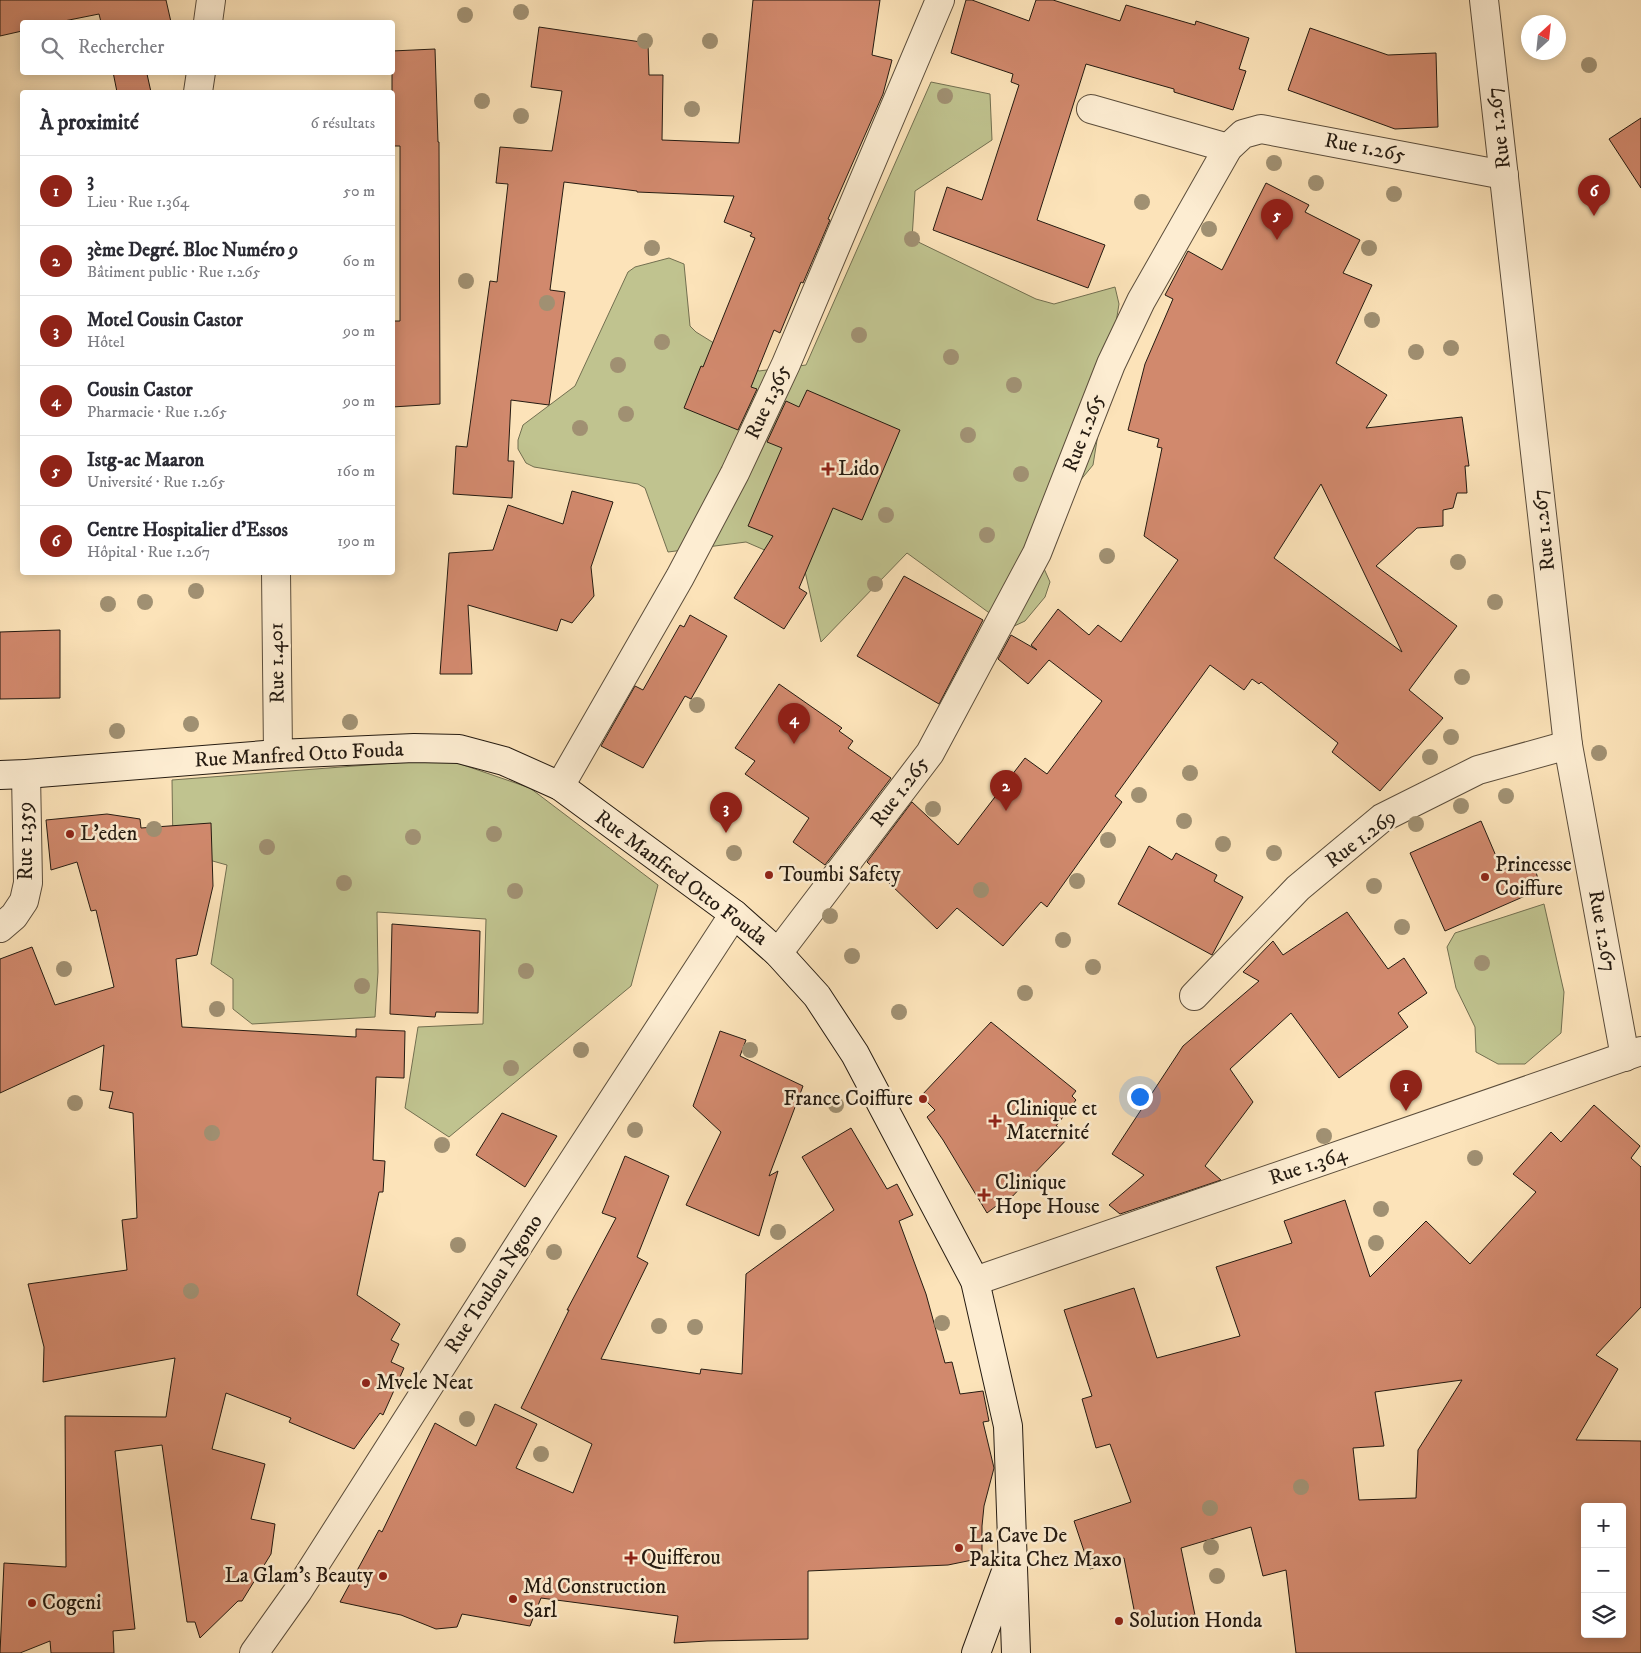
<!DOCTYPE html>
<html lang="fr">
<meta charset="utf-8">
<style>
:root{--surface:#fff;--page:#f2f2f3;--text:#2b2b33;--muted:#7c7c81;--line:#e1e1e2;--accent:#8f2418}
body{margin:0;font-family:"IM FELL DW Pica",serif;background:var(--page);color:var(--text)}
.controls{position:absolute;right:15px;bottom:15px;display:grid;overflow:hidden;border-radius:5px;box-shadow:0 2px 12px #0003}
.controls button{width:45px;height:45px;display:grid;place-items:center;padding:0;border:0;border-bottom:1px solid var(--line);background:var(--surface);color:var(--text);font:25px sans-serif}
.compass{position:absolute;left:1521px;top:15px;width:45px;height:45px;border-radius:50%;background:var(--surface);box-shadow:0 2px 12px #0003;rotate:27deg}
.you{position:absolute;left:1139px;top:1096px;width:18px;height:18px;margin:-12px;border:4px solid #fff;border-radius:50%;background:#1a73e8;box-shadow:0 0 0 8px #1a73e833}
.badge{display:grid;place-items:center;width:32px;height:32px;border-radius:50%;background:var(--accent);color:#fff;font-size:16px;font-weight:700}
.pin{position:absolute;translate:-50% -41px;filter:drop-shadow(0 1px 2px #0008)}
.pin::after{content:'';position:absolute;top:26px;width:18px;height:15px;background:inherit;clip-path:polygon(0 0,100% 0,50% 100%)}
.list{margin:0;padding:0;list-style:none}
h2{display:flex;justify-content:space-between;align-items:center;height:65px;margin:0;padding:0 20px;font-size:21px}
h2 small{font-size:16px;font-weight:400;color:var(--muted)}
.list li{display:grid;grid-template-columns:32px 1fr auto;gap:15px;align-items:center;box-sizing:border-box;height:70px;padding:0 20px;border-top:1px solid var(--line)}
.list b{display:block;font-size:19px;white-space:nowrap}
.list p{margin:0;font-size:16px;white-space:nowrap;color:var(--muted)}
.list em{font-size:16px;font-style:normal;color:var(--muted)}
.icon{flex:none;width:28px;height:28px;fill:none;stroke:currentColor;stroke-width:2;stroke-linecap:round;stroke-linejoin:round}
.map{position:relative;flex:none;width:1641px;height:1653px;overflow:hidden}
.search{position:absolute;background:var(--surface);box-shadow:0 2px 12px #0003;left:20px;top:20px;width:375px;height:55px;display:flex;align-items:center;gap:12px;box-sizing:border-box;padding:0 18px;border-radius:5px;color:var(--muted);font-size:19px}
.panel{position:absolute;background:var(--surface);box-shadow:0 2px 12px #0003;left:20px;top:90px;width:375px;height:485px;border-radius:5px}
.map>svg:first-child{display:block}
.green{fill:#c0c38f;stroke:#726f50}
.building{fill:#d1896d;stroke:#251b11;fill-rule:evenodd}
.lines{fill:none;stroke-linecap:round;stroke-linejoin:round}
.street-casing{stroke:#5b4d3b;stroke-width:30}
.secondary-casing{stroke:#251b11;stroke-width:30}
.street{stroke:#fdedd2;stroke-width:28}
.secondary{stroke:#fdedd2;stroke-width:28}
.tree{fill:#a09072}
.poi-dot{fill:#8f2418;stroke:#fdedd2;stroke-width:2}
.labels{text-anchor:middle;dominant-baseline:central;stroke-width:5;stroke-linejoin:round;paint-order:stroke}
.street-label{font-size:21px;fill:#251b11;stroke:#fdedd2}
.poi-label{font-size:21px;fill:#251b11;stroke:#fdedd2;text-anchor:start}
</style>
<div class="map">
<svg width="1641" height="1653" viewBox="0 0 1641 1653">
<rect width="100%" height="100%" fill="#fce3b9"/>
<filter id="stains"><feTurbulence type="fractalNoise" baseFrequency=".004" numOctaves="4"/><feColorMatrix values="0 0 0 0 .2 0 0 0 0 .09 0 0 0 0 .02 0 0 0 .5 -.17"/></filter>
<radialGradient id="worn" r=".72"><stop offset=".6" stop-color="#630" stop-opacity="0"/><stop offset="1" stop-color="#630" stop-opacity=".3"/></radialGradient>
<!-- green -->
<g class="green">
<polygon points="931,82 990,94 992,140 915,191 912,239 1036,299 1054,304 1115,287 1119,304 1093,465 1052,515 1037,553 1050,582 1045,597 1025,621 1010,628 907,553 821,642 804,567 746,542 668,552 645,488 638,484 534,467 526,463 518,449 518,440 523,425 575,386 628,272 635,267 669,258 684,264 690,326 696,332 759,371 806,365"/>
<polygon points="446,759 530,788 658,885 631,986 449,1137 405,1108 418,1027 483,1024 486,919 377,912 378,972 375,1017 252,1024 233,1009 233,979 211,964 227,865 173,850 172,780"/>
<polygon points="1544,904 1564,992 1561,1033 1525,1064 1498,1064 1476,1052 1475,1027 1456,988 1447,947 1455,933"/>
</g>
<!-- building -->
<g class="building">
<polygon points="0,0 166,0 171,22 101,22 99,14 59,22 22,22 22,31 0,36"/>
<polygon points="753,0 880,0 872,55 892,60 883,94 828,219 830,220 803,283 801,282 780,333 774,330 751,387 757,389 738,430 684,408 701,366 703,367 755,238 750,236 752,233 724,222 734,196 637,192 637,191 564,182 550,290 565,292 549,405 511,400 508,461 514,461 512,498 453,494 456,446 467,447 490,281 497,282 508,184 496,183 500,147 552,151 562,91 531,87 539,27 648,43 649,75 663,75 662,140 739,143"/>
<polygon points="966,0 972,0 1029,21 1036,0 1053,0 1120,21 1126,5 1195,25 1196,21 1249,38 1239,69 1246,71 1233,110 1174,92 1174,89 1086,64 1037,220 1105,245 1088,288 933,230 947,187 982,200 1019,85 1011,82 1013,74 951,53"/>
<polygon points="1310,28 1388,55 1436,53 1438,127 1395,129 1288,90"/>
<polygon points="435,49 438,142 439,142 440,404 392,407 392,321 400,321 400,146 392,146 392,51"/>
<polygon points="113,72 154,72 147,74 151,92 117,92"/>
<polygon points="1641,118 1641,188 1609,139"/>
<path d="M1266,183l43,22 -4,7 55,28 -17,33 29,12 -36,78 51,32 -21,33 96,-11 7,49h-4l2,27h-10l-4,15 -10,2v16l-26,2 -41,38 81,60 -48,64 34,28 -63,73 -48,-39 6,-9 -77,-61 -2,2 -7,-5 -8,11 -34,-25 -95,131 7,6 -75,105 -6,-5 -38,44 -46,-38 -20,21 -70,-67 45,-60 46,43 67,-87 22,16 55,-73 -53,-41 -21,24 -30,-25 13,-24 26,15 -6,-5 27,-36 31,26 9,-10 23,17 57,-82 -34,-24 18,-88 -5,-1 2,-8 -31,-9 17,-66 28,-65 -8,-4 23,-44 34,19zM1321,484l31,64 50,104 -128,-94z"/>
<polygon points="807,390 900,430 862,520 833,508 799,588 807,593 784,629 734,598 773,536 748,526 782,448 767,442 786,401 799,407"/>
<polygon points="572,491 613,502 591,567 594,596 572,623 561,619 557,631 468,605 472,674 440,674 449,553 493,550 508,505 563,524"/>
<polygon points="904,576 983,620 939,704 857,656"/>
<polygon points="690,615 727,636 691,699 685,696 643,768 601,746 635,686 643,690 680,625 684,627"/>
<polygon points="60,630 60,698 0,699 0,632"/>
<polygon points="779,684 842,728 839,731 853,741 848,748 891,778 825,865 793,842 809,818 745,774 755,761 735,748"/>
<polygon points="107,814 140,819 141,828 211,823 213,886 197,955 176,959 182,1027 356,1037 356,1029 405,1031 404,1078 376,1077 373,1160 385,1161 383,1192 379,1192 357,1295 400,1324 391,1340 399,1344 391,1362 404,1368 383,1415 380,1413 354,1449 289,1422 291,1418 226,1393 212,1449 265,1464 251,1519 275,1524 271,1554 242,1601 238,1601 200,1638 195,1622 187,1622 162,1445 115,1451 135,1629 113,1631 114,1653 51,1653 50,1641 20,1653 0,1653 4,1563 66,1567 65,1416 166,1417 175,1358 43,1382 44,1347 28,1284 127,1270 122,1220 137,1218 133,1113 109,1108 113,1092 100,1090 104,1045 0,1093 0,959 32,947 55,1005 114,987 96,910 91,911 77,862 51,870 46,820"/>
<polygon points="1481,821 1502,870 1533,862 1541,889 1445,931 1410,853"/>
<polygon points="1149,846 1172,860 1176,853 1217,875 1214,881 1243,897 1212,955 1118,904"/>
<polygon points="1347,912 1388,969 1404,958 1427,993 1398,1013 1408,1027 1339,1078 1291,1013 1230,1069 1253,1102 1205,1166 1221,1180 1120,1214 1109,1205 1144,1175 1112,1154 1183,1046 1259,981 1243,972 1273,941 1283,955"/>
<polygon points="392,924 480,931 478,1013 436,1012 435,1017 390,1014"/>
<polygon points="991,1022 1076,1091 1072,1096 1076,1100 1056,1126 1071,1135 1007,1202 1004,1200 987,1213 943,1140 927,1117 935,1110 921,1096"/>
<polygon points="720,1031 746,1040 740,1056 803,1086 769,1176 778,1171 759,1236 686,1205 721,1132 693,1106"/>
<path d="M1594,1105l46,41 -9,12 10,9v140l-45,48 22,14 -42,71 65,1v212h-345l-10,-83 -23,6 -12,-49 -70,21 14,67 -58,10 -13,-67 -34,11 -16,-48 57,-19 -21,-58 -14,4 -14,-49 10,-3 -28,-86 70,-22 23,70 83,-22 -24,-69 76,-24 -8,-22 61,-21 25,77 56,-56 44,43 66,-72 -23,-18 38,-42 10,10zM1462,1380l-44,70 -2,48 -57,2 -6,-52 31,-2 -9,-54zM1585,1507h37v127h-37z"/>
<polygon points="502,1113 557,1136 525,1187 476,1155"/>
<polygon points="851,1128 887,1189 897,1184 913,1215 899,1221 926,1294 945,1363 952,1362 960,1394 983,1391 989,1421 983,1422 994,1468 984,1506 982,1526 982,1558 948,1565 808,1571 808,1639 707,1641 674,1643 678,1616 541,1598 530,1626 462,1614 457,1627 436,1629 401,1615 340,1602 379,1530 382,1532 435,1423 476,1446 495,1404 537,1424 516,1468 573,1493 592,1444 521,1408 569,1310 567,1310 616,1218 602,1213 625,1156 669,1176 637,1257 648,1263 601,1359 700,1374 701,1369 742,1374 746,1274 834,1210 802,1157"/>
</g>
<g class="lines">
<!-- street casing -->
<g class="street-casing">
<g id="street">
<polyline points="1484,0 1568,745 1625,1057"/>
<polyline points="208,22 211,0"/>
<polyline points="198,92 201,72"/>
<polyline points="1091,109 1228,148"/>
<polyline points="276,572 278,754"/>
<polyline points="560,786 680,577 735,473 786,364 940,0"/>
<polyline points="0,928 14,916 24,901 28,883 26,774"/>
<polyline points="778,953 930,753 1037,553 1111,364 1141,301 1228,148 1243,134 1261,129 1504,175"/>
<polyline points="1194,996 1298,888 1382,818 1478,770 1568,745"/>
<polyline points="975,1281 1641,1051"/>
<polyline points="254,1653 298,1591 543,1207 734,914"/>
</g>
</g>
<!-- secondary casing -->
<g class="secondary-casing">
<g id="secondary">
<polyline points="0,775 26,774 278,754 414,748 459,749 504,761 560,786 734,914 778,953 817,996 855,1054 975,1281 1008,1426 1016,1653"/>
<polyline points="976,1653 1008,1566"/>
</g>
</g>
<!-- street -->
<use href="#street" class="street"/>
<!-- secondary -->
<use href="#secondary" class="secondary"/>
</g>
<!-- trees -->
<g class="tree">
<circle cx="521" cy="12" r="8"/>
<circle cx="465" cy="15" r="8"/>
<circle cx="645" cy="41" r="8"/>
<circle cx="710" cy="41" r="8"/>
<circle cx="1589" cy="65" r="8"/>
<circle cx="945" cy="96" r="8"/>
<circle cx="482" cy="101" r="8"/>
<circle cx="692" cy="109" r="8"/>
<circle cx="521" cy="116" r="8"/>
<circle cx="1274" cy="163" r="8"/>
<circle cx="1316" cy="183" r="8"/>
<circle cx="1394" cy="194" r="8"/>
<circle cx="1142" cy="202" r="8"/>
<circle cx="1209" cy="229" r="8"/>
<circle cx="912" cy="239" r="8"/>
<circle cx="652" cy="248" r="8"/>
<circle cx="1369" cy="248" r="8"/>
<circle cx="466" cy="281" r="8"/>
<circle cx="547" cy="303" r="8"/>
<circle cx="1372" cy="320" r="8"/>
<circle cx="859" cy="335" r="8"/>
<circle cx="662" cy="342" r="8"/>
<circle cx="1451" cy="348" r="8"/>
<circle cx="1416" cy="352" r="8"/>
<circle cx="951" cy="357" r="8"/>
<circle cx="618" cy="365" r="8"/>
<circle cx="1014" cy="385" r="8"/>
<circle cx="626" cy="414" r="8"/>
<circle cx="580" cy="428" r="8"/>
<circle cx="968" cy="435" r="8"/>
<circle cx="1021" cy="474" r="8"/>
<circle cx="886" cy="515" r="8"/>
<circle cx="987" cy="535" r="8"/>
<circle cx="1107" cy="556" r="8"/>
<circle cx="1458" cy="562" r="8"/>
<circle cx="875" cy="584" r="8"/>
<circle cx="196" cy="591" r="8"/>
<circle cx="145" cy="602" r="8"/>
<circle cx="1495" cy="602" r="8"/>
<circle cx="108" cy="604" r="8"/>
<circle cx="1462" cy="677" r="8"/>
<circle cx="697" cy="705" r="8"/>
<circle cx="350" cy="722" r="8"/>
<circle cx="191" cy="724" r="8"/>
<circle cx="117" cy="731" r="8"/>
<circle cx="1451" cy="737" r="8"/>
<circle cx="1599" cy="753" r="8"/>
<circle cx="1430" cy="757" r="8"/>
<circle cx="1190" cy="773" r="8"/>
<circle cx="1139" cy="795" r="8"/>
<circle cx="1506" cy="796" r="8"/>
<circle cx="1461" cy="806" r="8"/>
<circle cx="933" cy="809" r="8"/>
<circle cx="1184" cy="821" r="8"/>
<circle cx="1416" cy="824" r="8"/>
<circle cx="154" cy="829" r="8"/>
<circle cx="494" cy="834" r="8"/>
<circle cx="413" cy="837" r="8"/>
<circle cx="1108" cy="840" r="8"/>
<circle cx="1223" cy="844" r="8"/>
<circle cx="267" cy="847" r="8"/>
<circle cx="734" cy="853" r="8"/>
<circle cx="1274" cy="853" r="8"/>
<circle cx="1077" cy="881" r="8"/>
<circle cx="344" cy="883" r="8"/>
<circle cx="1374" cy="886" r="8"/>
<circle cx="981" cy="890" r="8"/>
<circle cx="515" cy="891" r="8"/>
<circle cx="830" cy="916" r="8"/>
<circle cx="1402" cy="927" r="8"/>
<circle cx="1063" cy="940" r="8"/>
<circle cx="852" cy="956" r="8"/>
<circle cx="1482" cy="963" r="8"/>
<circle cx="1093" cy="967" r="8"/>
<circle cx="64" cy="969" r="8"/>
<circle cx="526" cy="971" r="8"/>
<circle cx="362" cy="986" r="8"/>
<circle cx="1025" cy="993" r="8"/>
<circle cx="217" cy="1009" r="8"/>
<circle cx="899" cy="1012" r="8"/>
<circle cx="581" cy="1050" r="8"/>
<circle cx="750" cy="1050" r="8"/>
<circle cx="511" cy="1068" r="8"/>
<circle cx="75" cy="1103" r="8"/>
<circle cx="836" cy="1105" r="8"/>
<circle cx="635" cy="1130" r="8"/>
<circle cx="212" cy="1133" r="8"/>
<circle cx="1324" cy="1136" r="8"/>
<circle cx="442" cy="1145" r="8"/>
<circle cx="1475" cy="1158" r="8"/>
<circle cx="1381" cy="1209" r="8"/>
<circle cx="778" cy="1232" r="8"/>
<circle cx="1376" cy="1243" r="8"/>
<circle cx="458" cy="1245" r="8"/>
<circle cx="554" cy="1252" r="8"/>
<circle cx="191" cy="1291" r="8"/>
<circle cx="942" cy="1323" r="8"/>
<circle cx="659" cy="1326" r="8"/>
<circle cx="695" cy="1327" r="8"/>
<circle cx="467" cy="1419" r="8"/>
<circle cx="541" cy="1454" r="8"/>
<circle cx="1301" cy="1487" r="8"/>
<circle cx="1210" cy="1508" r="8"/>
<circle cx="1211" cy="1547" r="8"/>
<circle cx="1217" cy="1576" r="8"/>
</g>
<!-- markers -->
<g class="poi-dot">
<path d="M825.5 461.5h5v5h5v5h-5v5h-5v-5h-5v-5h5z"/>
<circle cx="70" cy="834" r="5"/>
<circle cx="769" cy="875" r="5"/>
<circle cx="1485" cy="877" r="5"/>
<circle cx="923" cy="1099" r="5"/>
<path d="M992.5 1113.5h5v5h5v5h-5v5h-5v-5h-5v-5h5z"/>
<path d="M981.5 1187.5h5v5h5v5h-5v5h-5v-5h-5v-5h5z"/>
<circle cx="366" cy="1383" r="5"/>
<circle cx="959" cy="1548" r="5"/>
<path d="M628.5 1550.5h5v5h5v5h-5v5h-5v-5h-5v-5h5z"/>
<circle cx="383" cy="1576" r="5"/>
<circle cx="513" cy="1599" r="5"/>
<circle cx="32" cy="1603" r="5"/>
<circle cx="1119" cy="1621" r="5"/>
</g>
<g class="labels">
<!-- street labels -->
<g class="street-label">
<text transform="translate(1499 128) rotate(-97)">Rue 1.267</text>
<text transform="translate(1365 148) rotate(11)">Rue 1.265</text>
<text transform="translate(768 402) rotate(-65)">Rue 1.365</text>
<text transform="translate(1084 433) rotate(-69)">Rue 1.265</text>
<text transform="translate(1544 530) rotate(-96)">Rue 1.267</text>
<text transform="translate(277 663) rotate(-91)">Rue 1.401</text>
<text transform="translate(299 755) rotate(-3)">Rue Manfred Otto Fouda</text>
<text transform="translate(900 792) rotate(-53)">Rue 1.265</text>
<text transform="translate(1361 839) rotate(-37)">Rue 1.269</text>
<text transform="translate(26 841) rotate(-90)">Rue 1.359</text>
<text transform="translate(681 878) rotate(37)">Rue Manfred Otto Fouda</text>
<text transform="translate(1602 931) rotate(80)">Rue 1.267</text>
<text transform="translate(1308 1166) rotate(-19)">Rue 1.364</text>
<text transform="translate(494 1284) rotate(-57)">Rue Toulou Ngono</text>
</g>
<!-- poi labels -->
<g class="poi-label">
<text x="838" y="469">Lido</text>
<text x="80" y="834">L'eden</text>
<text x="1495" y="865">Princesse<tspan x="1495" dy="24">Coiffure</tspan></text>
<text x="779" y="875">Toumbi Safety</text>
<text x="913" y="1099" text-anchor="end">France Coiffure</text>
<text x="1006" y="1109">Clinique et<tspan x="1006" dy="24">Maternité</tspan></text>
<text x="995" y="1183">Clinique<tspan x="995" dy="24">Hope House</tspan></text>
<text x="376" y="1383">Mvele Neat</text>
<text x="969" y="1536">La Cave De<tspan x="969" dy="24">Pakita Chez Maxo</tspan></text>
<text x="641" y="1558">Quifferou</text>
<text x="373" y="1576" text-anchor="end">La Glam's Beauty</text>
<text x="523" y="1587">Md Construction<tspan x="523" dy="24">Sarl</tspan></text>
<text x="42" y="1603">Cogeni</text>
<text x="1129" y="1621">Solution Honda</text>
</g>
</g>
<rect width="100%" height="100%" filter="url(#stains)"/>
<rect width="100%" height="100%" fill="url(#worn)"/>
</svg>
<div class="controls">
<button>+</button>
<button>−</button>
<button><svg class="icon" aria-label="layers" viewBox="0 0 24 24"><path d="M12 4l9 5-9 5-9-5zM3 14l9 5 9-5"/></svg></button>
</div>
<svg class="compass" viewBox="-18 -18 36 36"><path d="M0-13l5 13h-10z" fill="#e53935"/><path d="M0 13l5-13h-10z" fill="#7c7c81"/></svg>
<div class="you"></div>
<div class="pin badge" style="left:1406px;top:1111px">1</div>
<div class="pin badge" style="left:1006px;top:811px">2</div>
<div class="pin badge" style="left:726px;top:833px">3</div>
<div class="pin badge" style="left:794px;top:744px">4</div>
<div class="pin badge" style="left:1277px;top:240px">5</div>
<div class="pin badge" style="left:1594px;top:216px">6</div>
<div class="search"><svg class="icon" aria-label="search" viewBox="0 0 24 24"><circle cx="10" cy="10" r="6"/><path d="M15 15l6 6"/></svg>Rechercher</div>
<section class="panel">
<h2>À proximité<small>6 résultats</small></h2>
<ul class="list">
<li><span class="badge">1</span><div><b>3</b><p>Lieu · Rue 1.364</p></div><em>50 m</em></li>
<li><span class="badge">2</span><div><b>3ème Degré. Bloc Numéro 9</b><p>Bâtiment public · Rue 1.265</p></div><em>60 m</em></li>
<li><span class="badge">3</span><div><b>Motel Cousin Castor</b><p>Hôtel</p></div><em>90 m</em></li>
<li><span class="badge">4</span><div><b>Cousin Castor</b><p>Pharmacie · Rue 1.265</p></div><em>90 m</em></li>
<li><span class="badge">5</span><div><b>Istg-ac Maaron</b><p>Université · Rue 1.265</p></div><em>160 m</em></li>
<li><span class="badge">6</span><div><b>Centre Hospitalier d'Essos</b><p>Hôpital · Rue 1.267</p></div><em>190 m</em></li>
</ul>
</section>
</div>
